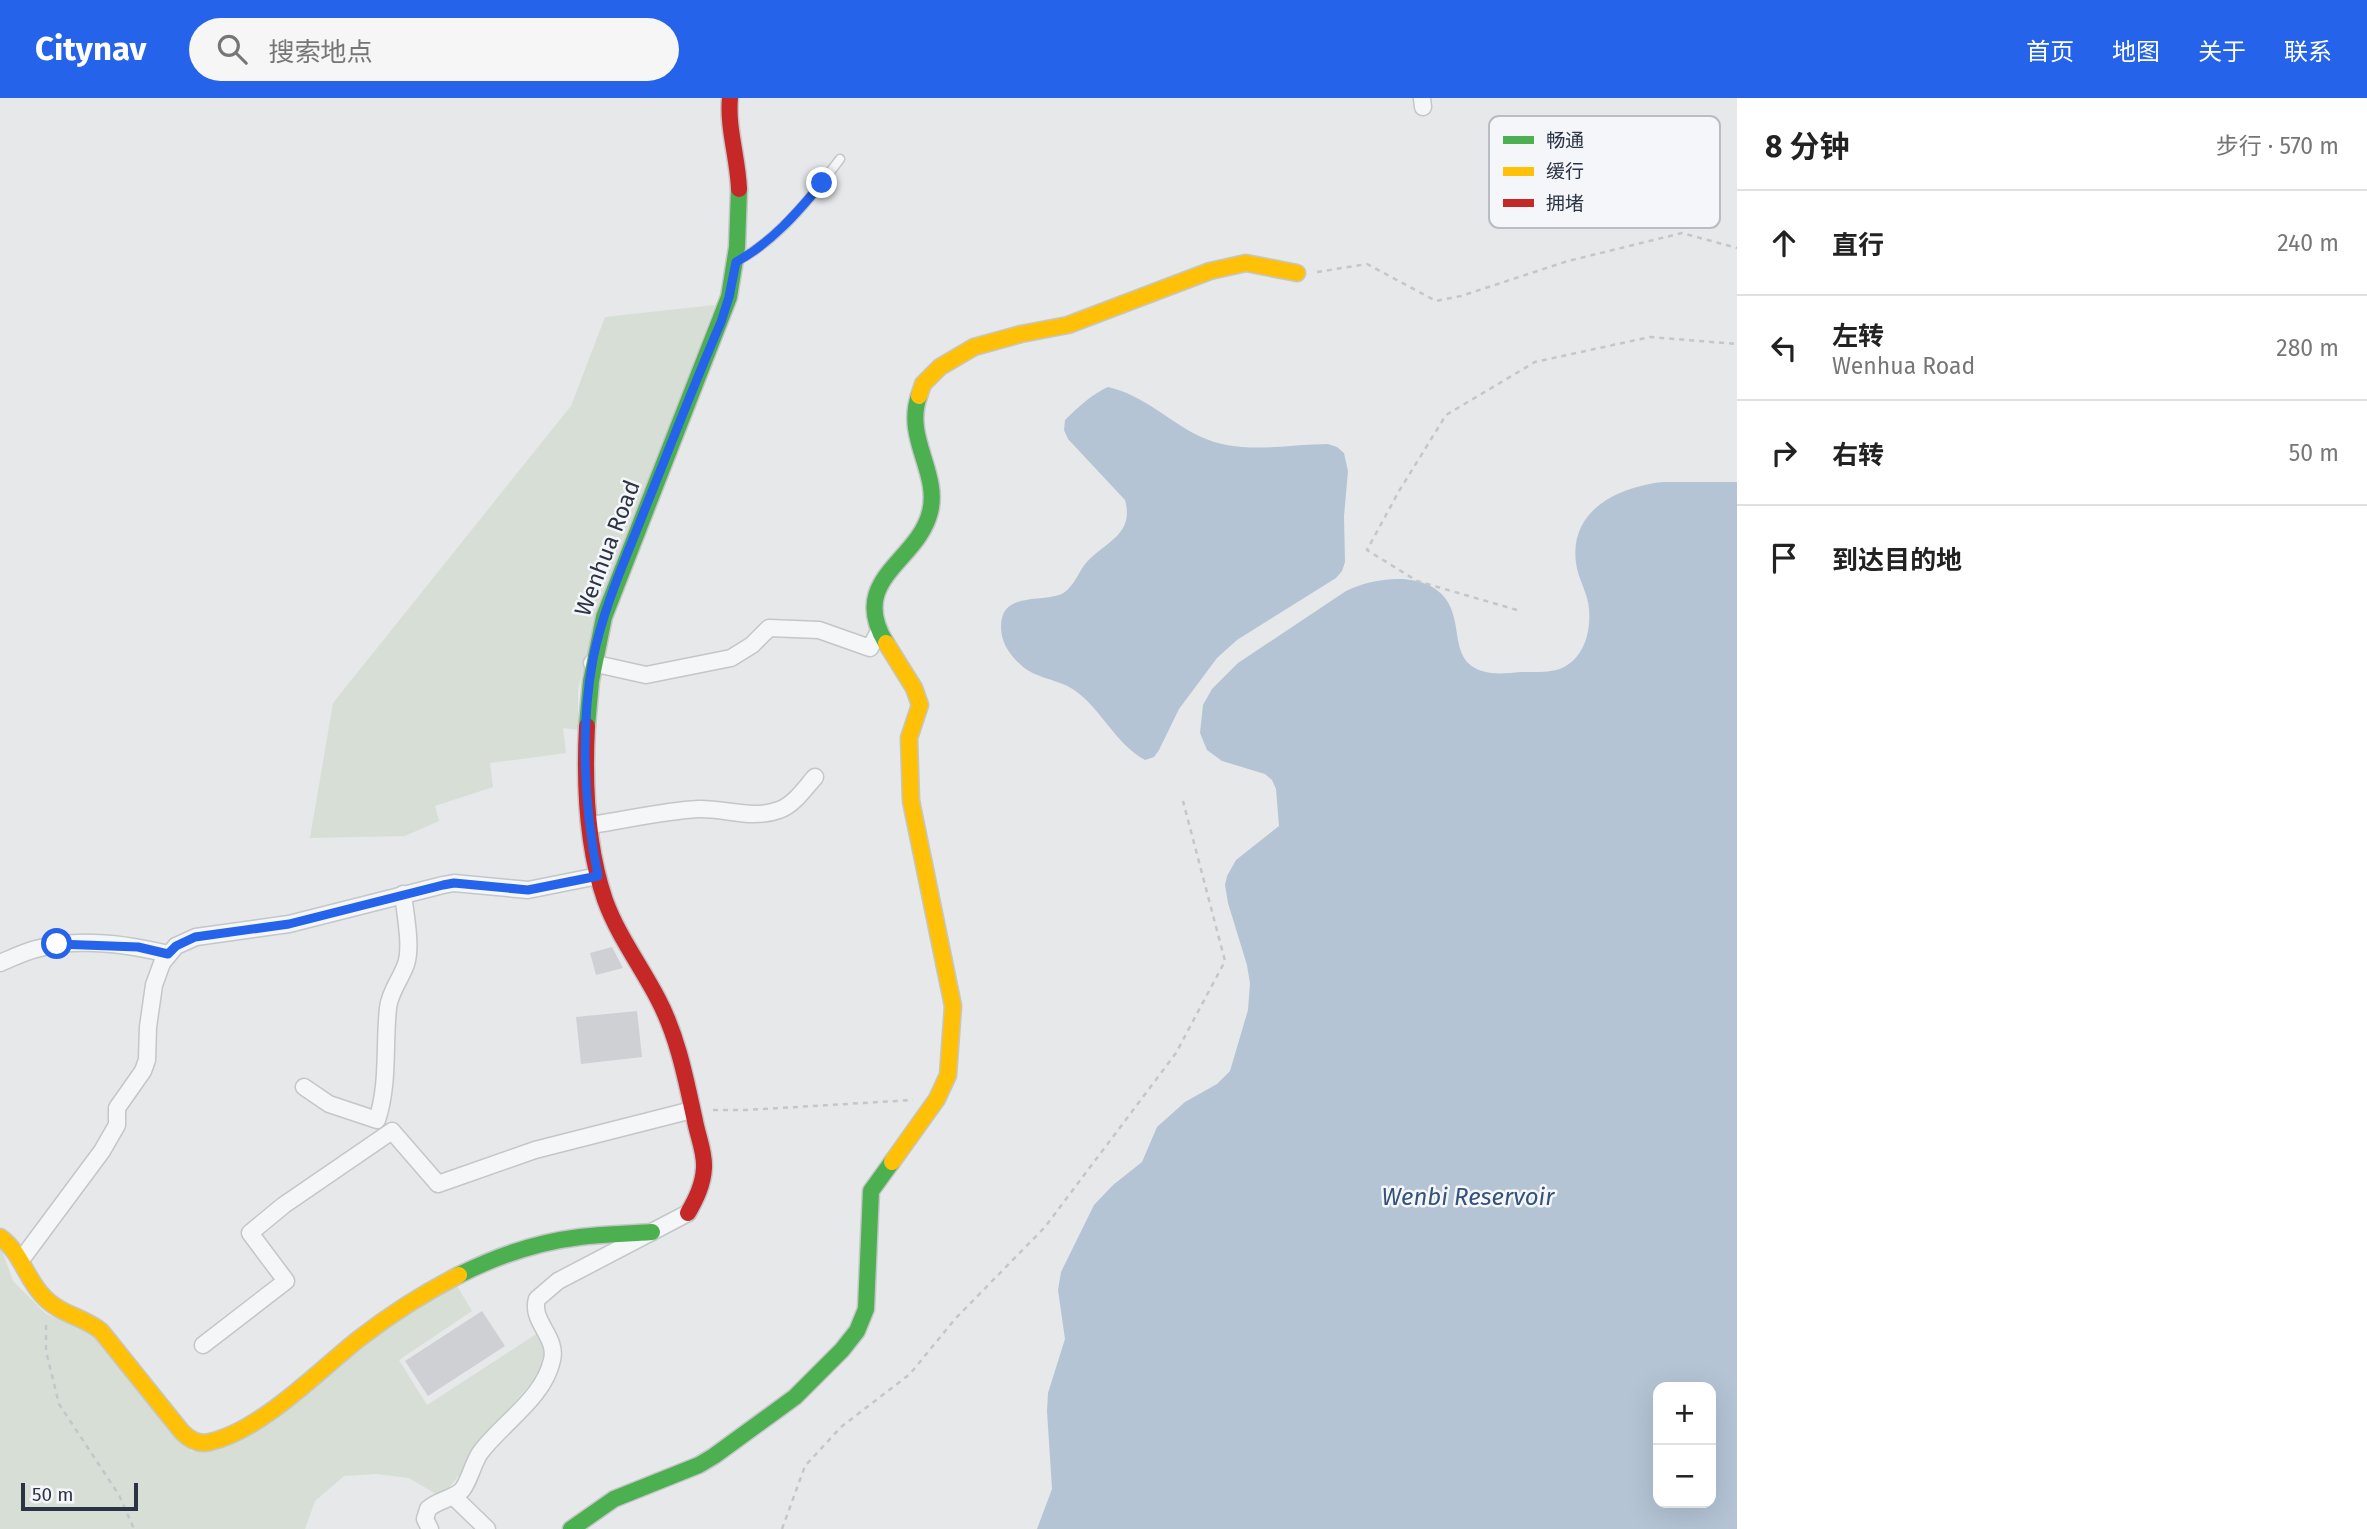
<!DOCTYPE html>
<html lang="zh">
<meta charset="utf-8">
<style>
:root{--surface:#fff;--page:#f6f6f6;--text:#222;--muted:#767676;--line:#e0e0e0;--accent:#2563eb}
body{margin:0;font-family:"Fira Sans","Noto Sans SC",sans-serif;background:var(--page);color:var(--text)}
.controls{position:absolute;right:21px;bottom:21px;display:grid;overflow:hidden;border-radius:14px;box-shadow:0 7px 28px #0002}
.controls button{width:63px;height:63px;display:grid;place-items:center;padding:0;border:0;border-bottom:2px solid var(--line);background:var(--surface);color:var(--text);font:35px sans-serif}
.scale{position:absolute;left:21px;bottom:18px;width:117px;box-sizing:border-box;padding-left:7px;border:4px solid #2b3445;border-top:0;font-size:19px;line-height:24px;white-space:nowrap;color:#2b3445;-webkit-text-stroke:5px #f4f6f9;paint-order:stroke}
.stop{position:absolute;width:21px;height:21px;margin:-16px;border:5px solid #2563eb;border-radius:50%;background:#fff}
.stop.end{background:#2563eb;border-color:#fff;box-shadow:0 2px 7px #0008}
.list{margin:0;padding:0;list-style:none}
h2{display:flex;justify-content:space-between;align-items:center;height:91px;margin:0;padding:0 28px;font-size:30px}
h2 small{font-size:23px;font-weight:400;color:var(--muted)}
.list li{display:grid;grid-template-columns:46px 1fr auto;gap:21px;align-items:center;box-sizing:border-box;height:105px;padding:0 28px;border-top:2px solid var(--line)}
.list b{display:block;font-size:26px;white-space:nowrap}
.list p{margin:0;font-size:23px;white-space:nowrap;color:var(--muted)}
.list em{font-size:23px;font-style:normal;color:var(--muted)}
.icon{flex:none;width:38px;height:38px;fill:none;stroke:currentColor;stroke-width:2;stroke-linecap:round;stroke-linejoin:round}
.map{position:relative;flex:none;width:1737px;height:1431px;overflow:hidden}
header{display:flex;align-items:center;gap:42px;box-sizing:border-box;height:98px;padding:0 35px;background:var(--accent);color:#fff}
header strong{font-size:33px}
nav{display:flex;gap:38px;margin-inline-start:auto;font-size:24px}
.search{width:490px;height:63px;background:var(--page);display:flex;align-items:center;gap:18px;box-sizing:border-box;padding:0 24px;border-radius:38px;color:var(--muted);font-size:26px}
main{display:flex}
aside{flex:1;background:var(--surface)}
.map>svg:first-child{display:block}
.green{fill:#d6ded6}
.water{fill:#b4c4d5;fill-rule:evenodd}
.building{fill:#ced0d3}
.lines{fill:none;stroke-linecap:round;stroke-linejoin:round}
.lane-casing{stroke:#c4c6c8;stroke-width:11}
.street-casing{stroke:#c4c6c8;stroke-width:19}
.fast-casing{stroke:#c4c6c8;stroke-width:19}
.slow-casing{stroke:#c4c6c8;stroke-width:19}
.jam-casing{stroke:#c4c6c8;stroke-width:19}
.path{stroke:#c5c6ca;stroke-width:2.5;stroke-dasharray:5 5;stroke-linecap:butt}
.lane{stroke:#f5f6f7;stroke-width:8}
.street{stroke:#f5f6f7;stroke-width:16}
.fast{stroke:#4caf50;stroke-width:16}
.slow{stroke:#ffc107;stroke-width:16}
.jam{stroke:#c62828;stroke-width:16}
.route{stroke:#2563eb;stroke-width:9}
.labels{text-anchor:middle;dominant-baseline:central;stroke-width:5;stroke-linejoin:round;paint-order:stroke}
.street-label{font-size:23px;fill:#2b3445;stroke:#f4f6f9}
.water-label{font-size:24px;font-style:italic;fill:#34527a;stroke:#f4f6f9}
.key{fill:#f4f6f9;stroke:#b8bcc3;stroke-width:2}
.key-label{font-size:19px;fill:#2b3445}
</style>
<header>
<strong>Citynav</strong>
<div class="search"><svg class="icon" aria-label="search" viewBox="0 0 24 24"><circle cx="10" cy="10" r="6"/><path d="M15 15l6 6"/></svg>搜索地点</div>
<nav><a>首页</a><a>地图</a><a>关于</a><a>联系</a></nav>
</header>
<main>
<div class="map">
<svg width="1737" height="1431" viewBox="0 0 1737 1431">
<rect width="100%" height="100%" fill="#e6e8ea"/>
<!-- green -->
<g class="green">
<polygon points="715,207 601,508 578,591 578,632 563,630 566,655 490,665 493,689 435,708 439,723 405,738 310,740 333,605 571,308 605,219"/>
<polygon points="0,1147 13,1183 46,1216 97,1237 192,1354 398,1218 457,1188 472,1213 399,1262 427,1307 538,1235 545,1252 539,1276 470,1355 460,1376 448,1391 436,1396 409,1380 376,1376 344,1378 315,1403 305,1431 0,1431"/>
</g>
<!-- water -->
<g class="water">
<path d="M1108,289c35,8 59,33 91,49 42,20 86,8 129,8l9,3 7,6 4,18 -4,45 1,46 -3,9 -6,7 -99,62 -20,18 -38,51 -20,41 -5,7 -9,3c-28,-15 -43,-49 -68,-68 -16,-13 -43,-13 -57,-28 -11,-10 -19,-22 -19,-37 0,-34 35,-25 58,-32 14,-5 18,-21 27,-32 18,-21 49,-28 39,-63l-57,-61 -4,-9 1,-10c12,-12 27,-26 43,-33z"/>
<path d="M1663,384h74v1047h-700l15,-40 -5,-78 1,-18 17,-54 -7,-49 3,-18 33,-67 19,-20 29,-23 15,-35 28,-25 32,-18 13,-13 18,-61 2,-27 -3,-18 -19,-62 -3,-18 2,-9 9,-16 43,-34 -3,-37 -4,-9 -7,-6 -43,-13 -15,-11 -7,-17 3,-28 9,-16 26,-26 108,-72c35,-17 98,-22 108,27 4,15 3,33 14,45 13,13 36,11 52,9 12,0 31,1 42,-4 22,-10 29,-36 27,-59 -1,-16 -11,-30 -13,-46 -7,-53 42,-76 87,-81zM1711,1289v116h-53v-116z"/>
</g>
<!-- building -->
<g class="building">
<polygon points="612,849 623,870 596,877 590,855"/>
<polygon points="637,913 642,959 581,966 576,919"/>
<polygon points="482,1213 505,1248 428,1298 405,1263"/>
</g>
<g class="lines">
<!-- lane casing -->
<g class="lane-casing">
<path id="lane" d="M739,162c42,-23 73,-64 101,-101"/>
</g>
<!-- street casing -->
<g class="street-casing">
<g id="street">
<polyline points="1422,0 1423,9"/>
<polyline points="592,565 646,577 731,560 752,547 769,530 819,532 870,550 879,533"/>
<path d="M591,727c35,-5 72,-14 107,-16 27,-1 54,11 81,1 15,-5 26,-22 36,-33"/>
<path d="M0,865c12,-5 24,-11 36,-14 42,-12 91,-5 132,5"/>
<path d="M304,989l25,17 48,16c12,-36 7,-75 11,-112 2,-17 13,-29 18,-44 6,-18 -1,-51 -3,-70"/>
<polyline points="21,1162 102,1053 117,1027 117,1010 143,973 147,962 148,929 154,887 162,865 176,848 196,839 289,826 443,787 454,785 528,792 598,778"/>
<polyline points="203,1247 286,1183 250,1135 284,1107 392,1033 438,1086 535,1052 692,1012"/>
<polyline points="453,1398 487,1431"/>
<path d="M430,1431l-5,-10 3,-10c10,-9 24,-10 33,-18 7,-6 12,-28 19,-38 22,-30 64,-55 72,-93 6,-23 -22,-39 -15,-61l21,-18 130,-68"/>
</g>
</g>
<!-- fast casing -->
<g class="fast-casing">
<g id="fast">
<path d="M886,545c-39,-64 32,-81 44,-131 10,-39 -26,-74 -11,-116"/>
<polyline points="587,628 591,583 604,519 729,199 737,149 739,91"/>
<path d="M459,1177c38,-19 79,-33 121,-38 24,-3 48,-3 72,-5"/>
<polyline points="571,1431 614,1401 699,1367 714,1358 795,1299 842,1252 857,1233 866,1211 871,1093 892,1064"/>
</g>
</g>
<!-- slow casing -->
<g class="slow-casing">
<g id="slow">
<polyline points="919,298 923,286 940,269 974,249 1021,236 1068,227 1210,173 1246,165 1297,175"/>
<polyline points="886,545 914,590 920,607 909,640 911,703 953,908 948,977 937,1001 892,1064"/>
<path d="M0,1139c22,16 26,43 45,61 15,16 39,19 56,33l81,101c8,8 17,13 28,10 52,-12 108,-71 150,-104 31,-24 64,-45 99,-63"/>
</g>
</g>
<!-- jam casing -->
<g class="jam-casing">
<g id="jam">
<path d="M730,0c-3,29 8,61 9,91"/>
<path d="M587,628c-3,58 -1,119 18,174 13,36 36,66 53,99 20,38 28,81 37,122 3,16 10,31 9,47 -1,17 -8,31 -16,45"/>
</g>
</g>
<!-- path -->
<g class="path">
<polyline points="1317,174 1367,166 1436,203 1461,198 1568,163 1682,135 1737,150"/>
<polyline points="1517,512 1417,483 1367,452 1399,393 1446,317 1535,264 1650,239 1737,246"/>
<polyline points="713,1012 746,1012 913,1002"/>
<polyline points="46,1227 46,1253 59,1306 119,1397 134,1431"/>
<polyline points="782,1431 805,1368 841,1329 910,1276 955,1221 1045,1129 1176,955 1225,863 1183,703"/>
</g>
<!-- lane -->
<use href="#lane" class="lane"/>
<!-- street -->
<use href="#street" class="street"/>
<!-- fast -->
<use href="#fast" class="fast"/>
<!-- slow -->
<use href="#slow" class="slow"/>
<!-- jam -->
<use href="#jam" class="jam"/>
</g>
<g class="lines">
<!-- route -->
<path class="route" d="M57,846l81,3 30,7 8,-8 19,-9 94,-13 154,-39 11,-2 74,7 70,-14c-14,-69 -18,-147 -5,-217 10,-51 33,-101 52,-150 25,-62 49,-125 76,-187l8,-25 7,-35c35,-19 61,-49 86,-79"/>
</g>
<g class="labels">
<!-- street labels -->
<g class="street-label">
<text transform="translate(607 450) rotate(-69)">Wenhua Road</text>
</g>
<!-- water labels -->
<g class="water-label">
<text x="1468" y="1099">Wenbi Reservoir</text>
</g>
</g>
<!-- legend -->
<rect x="1489" y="18" width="231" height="112" rx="10" class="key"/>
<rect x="1503" y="38" width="31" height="8" fill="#4caf50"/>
<rect x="1503" y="69" width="31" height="9" fill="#ffc107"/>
<rect x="1503" y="101" width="31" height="8" fill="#c62828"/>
<g class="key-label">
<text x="1546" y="49">畅通</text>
<text x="1546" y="80">缓行</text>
<text x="1546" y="112">拥堵</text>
</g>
</svg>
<div class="controls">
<button>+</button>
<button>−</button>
</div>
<div class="scale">50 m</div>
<div class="stop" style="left:57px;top:846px"></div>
<div class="stop end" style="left:822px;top:85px"></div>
</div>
<aside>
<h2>8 分钟<small>步行 · 570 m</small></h2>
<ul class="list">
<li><svg class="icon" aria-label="ahead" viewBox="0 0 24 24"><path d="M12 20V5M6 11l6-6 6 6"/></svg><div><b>直行</b></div><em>240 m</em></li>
<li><svg class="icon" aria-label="left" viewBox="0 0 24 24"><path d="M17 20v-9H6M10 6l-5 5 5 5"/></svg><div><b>左转</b><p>Wenhua Road</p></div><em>280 m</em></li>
<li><svg class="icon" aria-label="right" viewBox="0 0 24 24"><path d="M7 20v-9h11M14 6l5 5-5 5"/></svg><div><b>右转</b></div><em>50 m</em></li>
<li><svg class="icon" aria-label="arrive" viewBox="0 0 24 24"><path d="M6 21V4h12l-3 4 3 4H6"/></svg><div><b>到达目的地</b></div></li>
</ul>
</aside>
</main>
